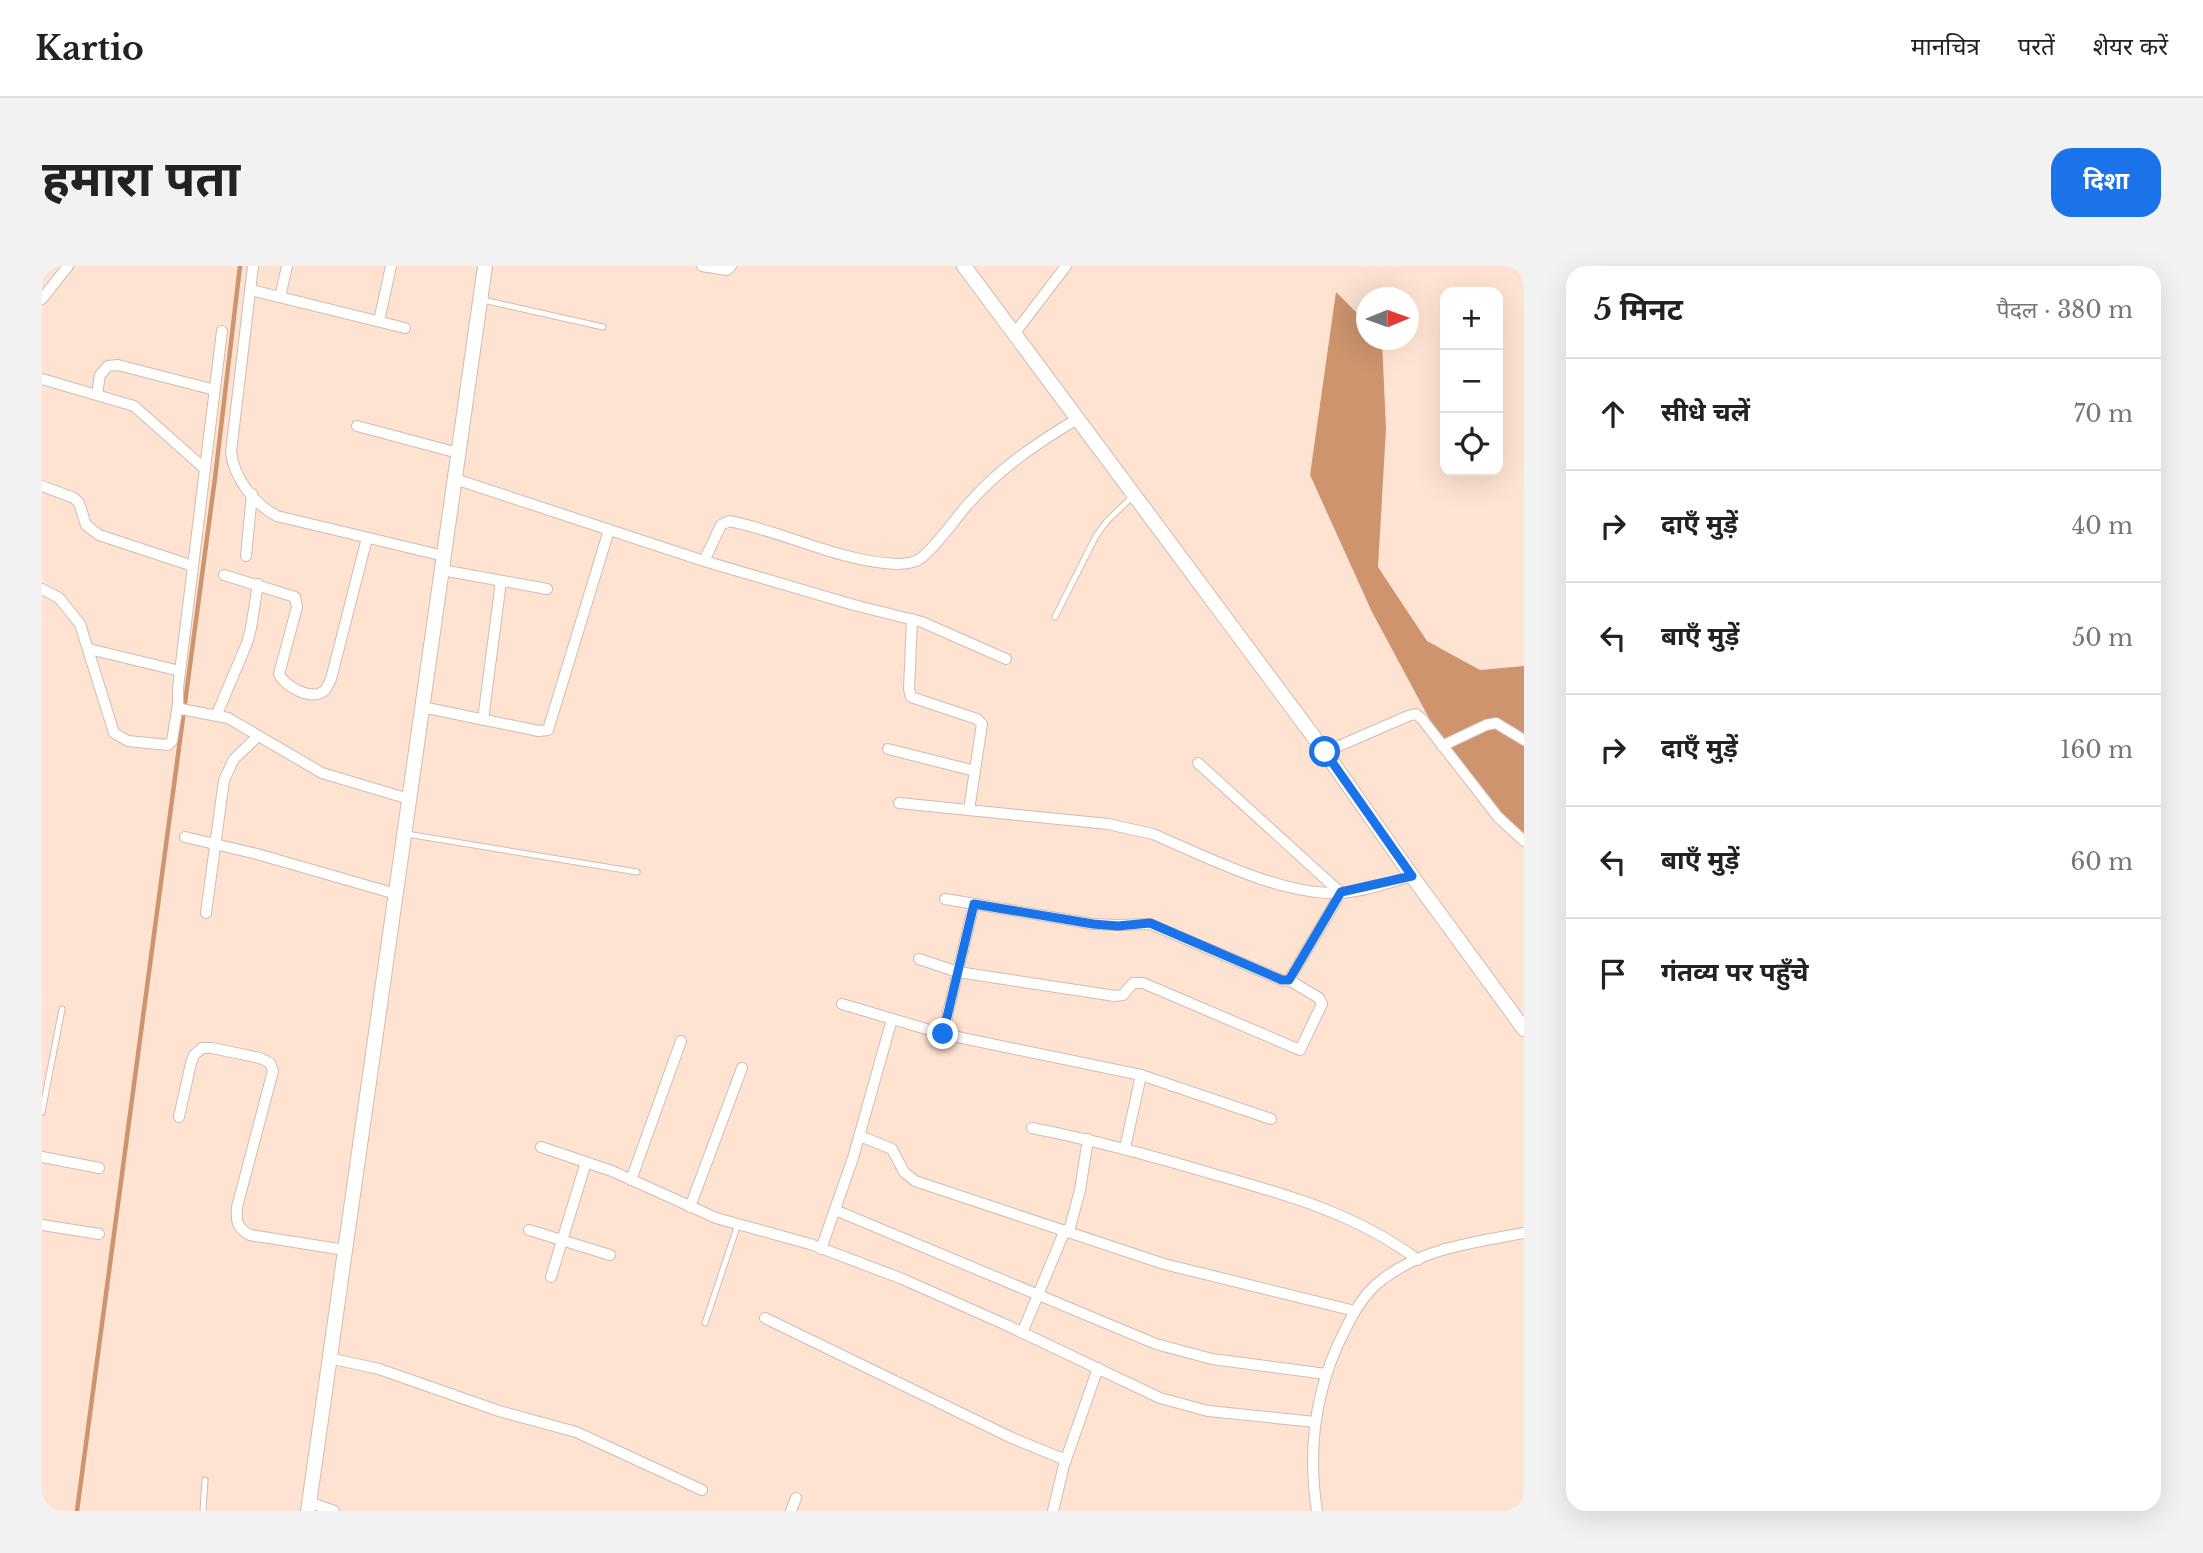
<!DOCTYPE html>
<html lang="hi">
<meta charset="utf-8">
<style>
:root{--surface:#fff;--page:#f2f2f2;--text:#222;--muted:#767676;--line:#e0e0e0;--accent:#1a73e8}
body{margin:0;font-family:"Libre Baskerville","Noto Sans Devanagari",serif;background:var(--page);color:var(--text)}
.controls{position:absolute;right:21px;top:21px;display:grid;overflow:hidden;border-radius:14px;box-shadow:0 7px 28px #0002}
.controls button{width:63px;height:63px;display:grid;place-items:center;padding:0;border:0;border-bottom:2px solid var(--line);background:var(--surface);color:var(--text);font:35px sans-serif}
.compass{position:absolute;left:1314px;top:21px;width:63px;height:63px;border-radius:50%;background:var(--surface);box-shadow:0 7px 28px #0002;rotate:89deg}
.stop{position:absolute;width:21px;height:21px;margin:-16px;border:5px solid #1a73e8;border-radius:50%;background:#fff}
.stop.end{background:#1a73e8;border-color:#fff;box-shadow:0 2px 7px #0008}
.list{margin:0;padding:0;list-style:none}
h2{display:flex;justify-content:space-between;align-items:center;height:91px;margin:0;padding:0 28px;font-size:30px}
h2 small{font-size:23px;font-weight:400;color:var(--muted)}
.list li{display:grid;grid-template-columns:46px 1fr auto;gap:21px;align-items:center;box-sizing:border-box;height:112px;padding:0 28px;border-top:2px solid var(--line)}
.list b{display:block;font-size:26px;white-space:nowrap}
.list em{font-size:23px;font-style:normal;color:var(--muted)}
.icon{flex:none;width:38px;height:38px;fill:none;stroke:currentColor;stroke-width:2;stroke-linecap:round;stroke-linejoin:round}
.map{position:relative;flex:none;width:1482px;height:1245px;overflow:hidden;border-radius:21px}
header{display:flex;align-items:center;gap:42px;box-sizing:border-box;height:98px;padding:0 35px;background:var(--surface);border-bottom:2px solid var(--line)}
header strong{font-size:33px}
nav{display:flex;gap:38px;margin-inline-start:auto;font-size:24px}
.intro{display:flex;align-items:center;justify-content:space-between;box-sizing:border-box;height:168px;padding:0 42px}
h1{margin:0;font-size:49px}
.button{padding:18px 32px;border-radius:21px;background:var(--accent);color:#fff;font-size:24px;font-weight:700}
main{display:flex;gap:42px;padding:0 42px}
aside{flex:1;background:var(--surface);border-radius:21px;box-shadow:0 7px 28px #0002}
.map>svg:first-child{display:block}
.water{fill:#cd946e}
.lines{fill:none;stroke-linecap:round;stroke-linejoin:round}
.stream{stroke:#cd946e;stroke-width:4.5}
.service-casing{stroke:#d5bbab;stroke-width:7}
.minor-casing{stroke:#d5bbab;stroke-width:12}
.tertiary-casing{stroke:#d5bbab;stroke-width:16}
.service{stroke:#fff;stroke-width:5}
.minor{stroke:#fff;stroke-width:10}
.tertiary{stroke:#fff;stroke-width:14}
.route{stroke:#1a73e8;stroke-width:9}
</style>
<header>
<strong>Kartio</strong>
<nav><a>मानचित्र</a><a>परतें</a><a>शेयर करें</a></nav>
</header>
<div class="intro"><h1>हमारा पता</h1><a class="button">दिशा</a></div>
<main>
<div class="map">
<svg width="1482" height="1245" viewBox="0 0 1482 1245">
<rect width="100%" height="100%" fill="#fee3d2"/>
<!-- water -->
<polygon class="water" points="1294,26 1324,56 1324,74 1340,74 1344,163 1336,301 1385,375 1438,404 1482,400 1482,575 1410,495 1330,346 1268,209"/>
<g class="lines">
<!-- stream -->
<polyline class="stream" points="35,1245 173,212 198,0"/>
<!-- service casing -->
<g class="service-casing">
<g id="service">
<polyline points="441,34 561,61"/>
<polyline points="1013,351 1054,270 1065,255 1092,229"/>
<polyline points="365,568 595,606"/>
<polyline points="0,846 20,743"/>
<polyline points="663,1057 696,958"/>
<polyline points="161,1245 163,1214"/>
</g>
</g>
<!-- minor casing -->
<g class="minor-casing">
<g id="minor">
<path d="M211,0l-22,186c3,26 23,52 46,64l167,40"/>
<polyline points="660,0 685,4 689,0"/>
<polyline points="209,24 363,62"/>
<polyline points="238,31 245,0"/>
<polyline points="0,33 26,0"/>
<polyline points="337,55 349,0"/>
<polyline points="180,65 136,422 136,438 139,443 186,452 280,507 367,533"/>
<polyline points="972,68 1024,0"/>
<polyline points="0,113 92,140 163,203"/>
<polyline points="55,128 58,109 66,100 76,99 173,124"/>
<polyline points="315,160 416,187"/>
<polyline points="413,213 662,295 812,339 880,356 964,393"/>
<polyline points="0,220 32,232 37,237 44,259 57,269 151,300"/>
<polyline points="204,290 210,228"/>
<path d="M662,295l17,-36 8,-4c57,11 108,40 167,43 8,0 19,-1 25,-6 19,-15 33,-39 50,-57 30,-34 68,-59 106,-82"/>
<polyline points="400,304 505,323"/>
<path d="M182,309l71,22 2,10 -18,67c6,13 34,28 46,16 1,-1 5,-9 6,-11l36,-141"/>
<polyline points="0,323 17,332 38,358 72,467 86,475 126,479 130,475 136,438"/>
<polyline points="870,353 867,423 869,431 935,453 940,458 927,544"/>
<polyline points="47,383 138,405"/>
<polyline points="380,441 497,465 506,464 567,264"/>
<polyline points="175,448 205,377 209,362 216,318"/>
<polyline points="441,454 459,315"/>
<polyline points="1400,480 1444,459 1454,457 1482,474"/>
<polyline points="846,483 933,505"/>
<polyline points="1283,486 1366,450 1374,448 1380,453 1456,551 1482,575"/>
<path d="M857,537l209,21 45,10c53,23 128,61 185,59 25,-1 50,-10 74,-17"/>
<polyline points="143,571 215,588 354,628"/>
<polyline points="903,633 1051,658 1076,659 1108,658 1242,715 1247,714 1299,627 1156,497"/>
<polyline points="164,647 182,514 192,493 216,470"/>
<polyline points="877,693 916,706 1073,730 1081,729 1091,717 1101,717 1258,784 1280,738 1277,732 1247,714"/>
<polyline points="800,738 901,768 1099,809 1229,853"/>
<polyline points="901,768 932,638"/>
<path d="M137,851l12,-54 3,-8 8,-7h10l48,10 10,5 3,8 -36,136c-1,15 0,21 13,28l95,15"/>
<path d="M990,862c61,12 121,28 181,46 72,20 144,40 205,86"/>
<polyline points="818,870 850,883 862,906 873,915 1122,998 1313,1045"/>
<polyline points="499,881 570,905 674,952 768,978 858,1012 960,1057 1118,1132 1166,1145 1273,1156"/>
<polyline points="1083,882 1099,809"/>
<polyline points="0,891 57,902"/>
<polyline points="589,914 639,775"/>
<polyline points="648,941 700,802"/>
<polyline points="793,944 1114,1078 1170,1093 1284,1108"/>
<polyline points="0,959 57,968"/>
<polyline points="487,964 568,989"/>
<polyline points="1027,965 1038,924 1046,873"/>
<polyline points="779,983 811,892 850,753"/>
<polyline points="509,1011 544,896"/>
<polyline points="723,1052 970,1172 1024,1194"/>
<polyline points="980,1067 1023,964"/>
<polyline points="287,1092 337,1103 457,1145 534,1166 660,1224"/>
<polyline points="267,1236 292,1245"/>
<polyline points="749,1245 754,1232"/>
<polyline points="1011,1245 1022,1199 1056,1102"/>
<path d="M1275,1245c-10,-64 -2,-123 28,-181 9,-19 21,-39 38,-51 40,-31 93,-37 141,-46"/>
</g>
</g>
<!-- tertiary casing -->
<g class="tertiary-casing">
<g id="tertiary">
<polyline points="922,0 1283,486 1370,610 1482,763"/>
<polyline points="266,1245 443,0"/>
</g>
</g>
<!-- service -->
<use href="#service" class="service"/>
<!-- minor -->
<use href="#minor" class="minor"/>
<!-- tertiary -->
<use href="#tertiary" class="tertiary"/>
</g>
<g class="lines">
<!-- route -->
<polyline class="route" points="901,768 932,638 1051,658 1076,660 1108,657 1240,714 1247,714 1299,626 1370,610 1283,486"/>
</g>
</svg>
<div class="controls">
<button>+</button>
<button>−</button>
<button><svg class="icon" aria-label="locate" viewBox="0 0 24 24"><circle cx="12" cy="12" r="6"/><path d="M12 2v4M12 18v4M2 12h4M18 12h4"/></svg></button>
</div>
<svg class="compass" viewBox="-18 -18 36 36"><path d="M0-13l5 13h-10z" fill="#e53935"/><path d="M0 13l5-13h-10z" fill="#767676"/></svg>
<div class="stop" style="left:1283px;top:486px"></div>
<div class="stop end" style="left:901px;top:768px"></div>
</div>
<aside>
<h2>5 मिनट<small>पैदल · 380 m</small></h2>
<ul class="list">
<li><svg class="icon" aria-label="ahead" viewBox="0 0 24 24"><path d="M12 20V5M6 11l6-6 6 6"/></svg><div><b>सीधे चलें</b></div><em>70 m</em></li>
<li><svg class="icon" aria-label="right" viewBox="0 0 24 24"><path d="M7 20v-9h11M14 6l5 5-5 5"/></svg><div><b>दाएँ मुड़ें</b></div><em>40 m</em></li>
<li><svg class="icon" aria-label="left" viewBox="0 0 24 24"><path d="M17 20v-9H6M10 6l-5 5 5 5"/></svg><div><b>बाएँ मुड़ें</b></div><em>50 m</em></li>
<li><svg class="icon" aria-label="right" viewBox="0 0 24 24"><path d="M7 20v-9h11M14 6l5 5-5 5"/></svg><div><b>दाएँ मुड़ें</b></div><em>160 m</em></li>
<li><svg class="icon" aria-label="left" viewBox="0 0 24 24"><path d="M17 20v-9H6M10 6l-5 5 5 5"/></svg><div><b>बाएँ मुड़ें</b></div><em>60 m</em></li>
<li><svg class="icon" aria-label="arrive" viewBox="0 0 24 24"><path d="M6 21V4h12l-3 4 3 4H6"/></svg><div><b>गंतव्य पर पहुँचे</b></div></li>
</ul>
</aside>
</main>
